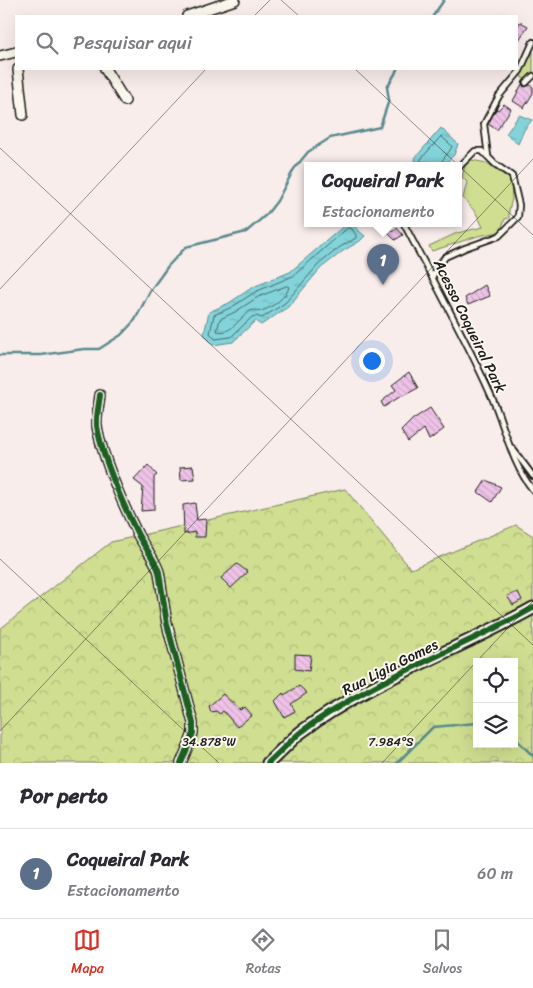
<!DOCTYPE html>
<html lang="pt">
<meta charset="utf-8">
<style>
:root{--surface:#fff;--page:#f7f7f7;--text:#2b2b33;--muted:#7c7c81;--line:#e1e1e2;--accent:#d93025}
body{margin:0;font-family:Sriracha,sans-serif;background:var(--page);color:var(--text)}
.controls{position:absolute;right:15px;bottom:15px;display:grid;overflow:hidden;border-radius:0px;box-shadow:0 5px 20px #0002}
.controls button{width:45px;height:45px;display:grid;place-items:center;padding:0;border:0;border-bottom:1px solid var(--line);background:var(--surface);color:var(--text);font:25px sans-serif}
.you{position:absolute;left:371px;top:360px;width:18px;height:18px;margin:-12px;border:4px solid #fff;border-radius:50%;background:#1a73e8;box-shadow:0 0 0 8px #1a73e833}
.badge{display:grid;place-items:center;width:32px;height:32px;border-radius:50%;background:var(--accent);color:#fff;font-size:16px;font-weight:700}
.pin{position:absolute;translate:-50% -41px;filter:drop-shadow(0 1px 2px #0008)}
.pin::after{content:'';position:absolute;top:26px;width:18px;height:15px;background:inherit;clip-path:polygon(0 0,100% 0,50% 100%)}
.popup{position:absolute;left:304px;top:162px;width:158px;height:65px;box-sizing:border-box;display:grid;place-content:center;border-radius:0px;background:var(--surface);filter:drop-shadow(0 1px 4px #0005);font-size:16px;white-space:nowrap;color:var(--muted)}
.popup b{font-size:19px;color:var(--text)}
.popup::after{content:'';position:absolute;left:50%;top:100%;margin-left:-10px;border:10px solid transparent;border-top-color:var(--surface)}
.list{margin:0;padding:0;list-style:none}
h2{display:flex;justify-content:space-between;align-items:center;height:65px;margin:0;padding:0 20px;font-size:21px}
h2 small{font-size:16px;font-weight:400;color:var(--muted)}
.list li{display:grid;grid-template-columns:32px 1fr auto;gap:15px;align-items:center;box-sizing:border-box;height:90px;padding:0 20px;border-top:1px solid var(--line)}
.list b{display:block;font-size:19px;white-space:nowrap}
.list p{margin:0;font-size:16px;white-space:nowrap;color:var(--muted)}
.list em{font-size:16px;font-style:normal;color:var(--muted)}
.icon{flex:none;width:28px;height:28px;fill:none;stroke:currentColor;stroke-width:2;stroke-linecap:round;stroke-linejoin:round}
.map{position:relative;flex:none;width:533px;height:763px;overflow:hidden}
.search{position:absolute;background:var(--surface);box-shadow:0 5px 20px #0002;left:15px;right:15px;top:15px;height:55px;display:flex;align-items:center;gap:12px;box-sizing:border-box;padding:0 18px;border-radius:0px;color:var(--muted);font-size:19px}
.sheet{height:155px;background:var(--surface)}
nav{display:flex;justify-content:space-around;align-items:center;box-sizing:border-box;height:70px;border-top:1px solid var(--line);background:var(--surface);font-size:14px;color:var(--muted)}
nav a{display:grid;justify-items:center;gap:2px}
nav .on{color:var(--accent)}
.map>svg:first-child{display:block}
.green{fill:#cfde91;stroke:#767d56}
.forest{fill:url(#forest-crowns);stroke:#767d56;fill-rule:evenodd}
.water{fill:url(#water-ripples);stroke:#5a8a8e}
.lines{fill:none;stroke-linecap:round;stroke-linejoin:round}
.shore{stroke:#456668;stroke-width:1}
.stream{stroke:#5a8a8e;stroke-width:2.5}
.building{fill:url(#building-back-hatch);stroke:#1c1c1c}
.service-casing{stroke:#1c1c1c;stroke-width:8}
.minor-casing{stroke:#1c1c1c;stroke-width:12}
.tertiary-casing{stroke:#1c1c1c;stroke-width:15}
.service{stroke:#fbf7ec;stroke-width:4.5}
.minor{stroke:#fbf7ec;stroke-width:9}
.tertiary{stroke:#fbf7ec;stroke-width:11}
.cycleway-casing{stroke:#fbf7ec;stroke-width:9}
.cycleway{stroke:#1b5e20;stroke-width:6}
.ticks{fill:none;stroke:#1c1c1c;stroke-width:1;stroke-opacity:0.45}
.labels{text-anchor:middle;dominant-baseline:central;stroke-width:4;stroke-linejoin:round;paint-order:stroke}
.street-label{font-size:15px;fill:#1c1c1c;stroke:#fbf7ec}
.ticks-label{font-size:12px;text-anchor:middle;fill:#1c1c1c;stroke:#fbf7ec;stroke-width:4;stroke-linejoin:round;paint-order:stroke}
</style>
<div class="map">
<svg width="533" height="763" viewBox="0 0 533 763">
<defs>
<pattern id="forest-crowns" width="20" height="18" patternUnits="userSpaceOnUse" patternTransform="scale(1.25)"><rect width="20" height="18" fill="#cfde91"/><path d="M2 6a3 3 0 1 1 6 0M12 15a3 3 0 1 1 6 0" fill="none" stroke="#b1be7c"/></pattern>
<pattern id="water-ripples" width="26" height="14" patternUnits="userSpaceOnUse" patternTransform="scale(1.25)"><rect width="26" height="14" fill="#83d4da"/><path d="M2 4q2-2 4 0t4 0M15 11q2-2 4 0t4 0" fill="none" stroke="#71b5ba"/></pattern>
<pattern id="building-back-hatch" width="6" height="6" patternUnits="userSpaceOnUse" patternTransform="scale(1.25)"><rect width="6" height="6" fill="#efc3e8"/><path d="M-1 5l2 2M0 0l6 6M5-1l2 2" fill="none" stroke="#cca7c6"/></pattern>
</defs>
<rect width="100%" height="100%" fill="#f9edeb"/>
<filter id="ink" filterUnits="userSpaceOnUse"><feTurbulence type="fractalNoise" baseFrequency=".02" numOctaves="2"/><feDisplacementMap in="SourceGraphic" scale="10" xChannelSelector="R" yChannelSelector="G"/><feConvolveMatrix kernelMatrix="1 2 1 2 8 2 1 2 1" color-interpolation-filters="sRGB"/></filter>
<g filter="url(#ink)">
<!-- green -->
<g class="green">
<polygon points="533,49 533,73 527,80 521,77 524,66"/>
<polygon points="471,160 487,163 511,180 512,199 509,210 509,218 505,219 500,232 478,236 432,251 429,246 457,233 483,227 476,213 463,198 467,182 462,177 465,165"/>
</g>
<!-- forest -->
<path class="forest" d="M345,489l66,80 105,-44 17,11v227h-533v-134l111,-87zM477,662h37v82h-37z"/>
<!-- water -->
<g class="water">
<polygon points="519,115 532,120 524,130 518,144 506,134"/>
<polygon points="441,128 458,144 454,155 443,166 416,166 415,158"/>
<polygon points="346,224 355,224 359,231 365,236 360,241 343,251 321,268 288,307 261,325 255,321 233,342 213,345 204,334 209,312 229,303 253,287 290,272"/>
</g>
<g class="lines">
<!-- shore -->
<g class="shore">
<path d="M421,166v-7l20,-23 11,10c-3,8 -11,13 -12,20"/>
<polygon points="348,228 352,229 356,235 356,238 340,247 318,265 285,303 262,318 256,316 252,317 231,337 215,339 210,333 214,315 232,307 255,292 293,276"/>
<path d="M287,286l2,1c-2,9 -16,20 -25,23 -5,2 -10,-2 -15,2 -11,7 -18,23 -32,19l3,-12 15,-7 23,-15z"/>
</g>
<!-- stream -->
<g class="stream">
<polyline points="433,16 444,0"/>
<polyline points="0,355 41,355 84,349 99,349 121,335 135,320 150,291 168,266 186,247 246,232 267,214 277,201 294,169 308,152 330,138 380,127 389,100 387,87 395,74 397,69"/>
<polyline points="514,737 533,756"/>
<polyline points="397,763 433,727 477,723"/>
</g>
</g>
<!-- building -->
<g class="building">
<polygon points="520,22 528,26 517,43 517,27"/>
<polygon points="522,84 524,87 530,85 533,87 533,93 524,108 513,101"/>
<polygon points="504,104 511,109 497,130 488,124 496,109 498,110"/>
<polygon points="397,228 403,235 395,240 389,234"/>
<polygon points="485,285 490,296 468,305 465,298"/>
<polygon points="409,372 418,388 401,397 401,396 384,407 381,402 396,390 392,385"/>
<polygon points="430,408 444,429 429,440 424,429 408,442 401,431 413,419"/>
<polygon points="148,465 157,475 154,477 154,510 141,511 143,487 134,480"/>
<polygon points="193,466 195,479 181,480 180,467"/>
<polygon points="486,480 501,487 492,502 478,492"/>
<polygon points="195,503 197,520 206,519 205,537 195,537 195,532 184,534 183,505"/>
<polygon points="237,564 248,572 231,588 221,578"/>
<polygon points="518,592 522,600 513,605 507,596"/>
<polygon points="295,654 311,655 309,671 295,669"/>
<polygon points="299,686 307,693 291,704 295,711 284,717 275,701 283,693 284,695"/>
<polygon points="223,694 240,710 245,707 252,715 237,727 223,711 220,714 216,711 211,712 209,706"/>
</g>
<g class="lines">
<!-- service casing -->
<g class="service-casing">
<g id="service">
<polyline points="526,83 533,76"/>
<polyline points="488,156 484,124 499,96 520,71 533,42"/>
<path d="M404,224c29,56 60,111 86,169 15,32 20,69 43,97"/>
<polyline points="432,277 445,257 465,248 499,236 518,217 519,205 512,176 495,164 482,151 475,151 458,168"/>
<polyline points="512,448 533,476"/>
</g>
</g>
<!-- minor casing -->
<g class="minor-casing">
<g id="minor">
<polyline points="187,16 235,0"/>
<polyline points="0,56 16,52"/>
<polyline points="18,69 23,115"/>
<polyline points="105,69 125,101"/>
<path d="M100,395c-1,10 -4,21 -3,31 5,31 27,81 41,109 7,13 17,24 21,37l8,52 26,99v10l-4,11 -8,19"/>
</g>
</g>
<!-- tertiary casing -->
<g class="tertiary-casing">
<path id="tertiary" d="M268,763c11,-10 22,-22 33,-31 71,-53 156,-81 232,-124"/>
</g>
<!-- service -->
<use href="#service" class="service"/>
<!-- minor -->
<use href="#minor" class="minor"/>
<!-- tertiary -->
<use href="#tertiary" class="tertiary"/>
<!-- cycleway casing -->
<g class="cycleway-casing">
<g id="cycleway">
<path d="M100,395c-1,10 -4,21 -3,31 5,31 27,81 41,109 7,13 17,24 21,37l8,52 26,99v10l-4,11 -8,19"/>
<path d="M268,763c11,-10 22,-22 33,-31 71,-53 156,-81 232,-124"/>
</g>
</g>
<!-- cycleway -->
<use href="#cycleway" class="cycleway"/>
</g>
</g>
<!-- ticks -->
<path class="ticks" d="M281,0l18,16M254,16l16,-16M355,69l178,166M0,148l533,497M0,289l206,-220M0,559l219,204M0,731l533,-572M382,763l151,-162"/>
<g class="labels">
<!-- street labels -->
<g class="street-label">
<text transform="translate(470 326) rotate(64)">Acesso Coqueiral Park</text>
<text transform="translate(390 667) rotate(-27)">Rua Ligia Gomes</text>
</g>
</g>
<g class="ticks-label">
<text x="391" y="746">7.984°S</text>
<text x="209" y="746">34.878°W</text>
</g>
</svg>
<div class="controls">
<button><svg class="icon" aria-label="locate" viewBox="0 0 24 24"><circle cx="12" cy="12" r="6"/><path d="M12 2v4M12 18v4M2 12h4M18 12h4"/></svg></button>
<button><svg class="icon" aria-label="layers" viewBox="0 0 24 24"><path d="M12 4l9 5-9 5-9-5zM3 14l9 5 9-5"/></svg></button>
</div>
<div class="you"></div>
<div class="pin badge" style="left:383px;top:285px;background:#5c6f8a">1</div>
<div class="popup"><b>Coqueiral Park</b>Estacionamento</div>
<div class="search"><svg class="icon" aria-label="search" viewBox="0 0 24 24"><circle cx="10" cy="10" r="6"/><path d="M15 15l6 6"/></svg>Pesquisar aqui</div>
</div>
<section class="sheet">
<h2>Por perto<small></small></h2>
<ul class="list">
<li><span class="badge" style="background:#5c6f8a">1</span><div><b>Coqueiral Park</b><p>Estacionamento</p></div><em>60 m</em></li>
</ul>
</section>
<nav>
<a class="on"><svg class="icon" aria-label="map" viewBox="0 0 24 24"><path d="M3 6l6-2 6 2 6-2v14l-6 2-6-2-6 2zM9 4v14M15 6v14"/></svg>Mapa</a>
<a><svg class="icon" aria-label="directions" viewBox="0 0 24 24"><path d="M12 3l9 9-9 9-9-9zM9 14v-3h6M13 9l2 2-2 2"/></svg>Rotas</a>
<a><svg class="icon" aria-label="saved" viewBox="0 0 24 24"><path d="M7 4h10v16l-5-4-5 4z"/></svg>Salvos</a>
</nav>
